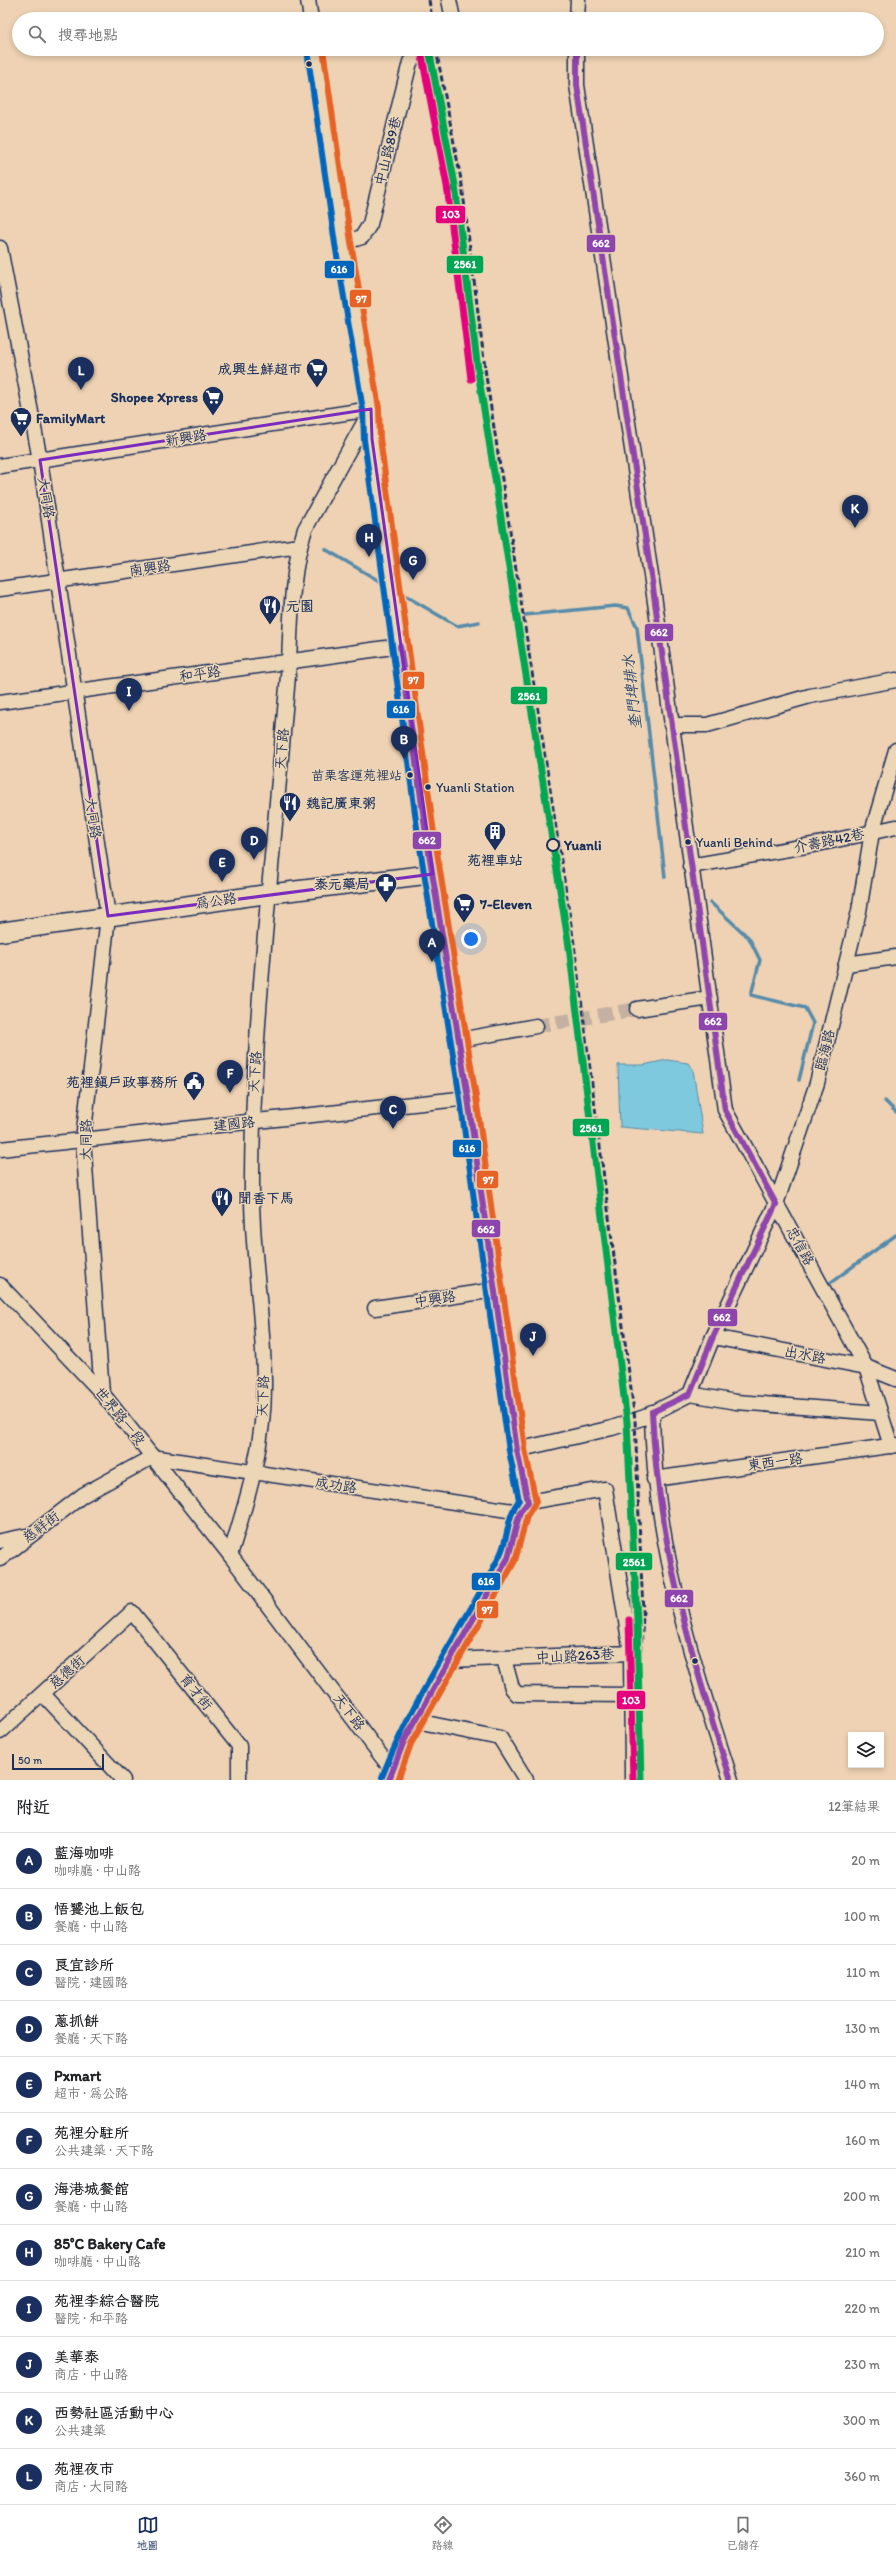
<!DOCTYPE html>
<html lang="zh-TW">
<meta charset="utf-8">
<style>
:root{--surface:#fff;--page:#f2f2f2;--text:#202124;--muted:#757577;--line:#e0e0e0;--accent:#1b2f5e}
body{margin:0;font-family:Itim,"LXGW WenKai TC",sans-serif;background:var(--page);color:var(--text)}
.controls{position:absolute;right:12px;bottom:12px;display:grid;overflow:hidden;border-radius:0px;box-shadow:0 2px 6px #0003}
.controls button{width:36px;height:36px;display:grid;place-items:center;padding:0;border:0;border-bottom:1px solid var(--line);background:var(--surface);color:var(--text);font:20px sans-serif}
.scale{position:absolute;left:12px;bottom:10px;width:92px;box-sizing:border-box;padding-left:4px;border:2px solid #1b2f5e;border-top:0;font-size:11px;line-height:14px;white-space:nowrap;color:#1b2f5e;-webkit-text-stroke:3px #ecd6b5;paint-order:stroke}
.you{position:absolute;left:471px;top:939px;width:14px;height:14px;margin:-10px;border:3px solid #fff;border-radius:50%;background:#1a73e8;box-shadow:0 0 0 6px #1a73e833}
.badge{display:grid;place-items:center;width:26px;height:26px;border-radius:50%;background:var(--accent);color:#fff;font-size:13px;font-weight:700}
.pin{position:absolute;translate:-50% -33px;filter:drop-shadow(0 1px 2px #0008)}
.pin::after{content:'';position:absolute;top:21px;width:14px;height:12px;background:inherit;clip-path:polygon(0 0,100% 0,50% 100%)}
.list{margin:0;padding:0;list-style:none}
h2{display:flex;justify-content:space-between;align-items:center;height:52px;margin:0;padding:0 16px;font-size:17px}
h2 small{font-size:13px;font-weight:400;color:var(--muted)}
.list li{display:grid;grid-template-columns:26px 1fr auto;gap:12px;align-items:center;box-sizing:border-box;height:56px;padding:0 16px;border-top:1px solid var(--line)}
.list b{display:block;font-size:15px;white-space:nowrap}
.list p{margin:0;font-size:13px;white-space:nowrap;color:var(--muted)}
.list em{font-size:13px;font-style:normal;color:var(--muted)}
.icon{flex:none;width:22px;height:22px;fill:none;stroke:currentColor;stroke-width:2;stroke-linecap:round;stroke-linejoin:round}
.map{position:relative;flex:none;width:896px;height:1780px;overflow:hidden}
.search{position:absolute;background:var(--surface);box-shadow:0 2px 6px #0003;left:12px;right:12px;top:12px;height:44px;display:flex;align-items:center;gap:10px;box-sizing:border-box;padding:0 14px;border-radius:22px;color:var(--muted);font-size:15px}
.sheet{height:724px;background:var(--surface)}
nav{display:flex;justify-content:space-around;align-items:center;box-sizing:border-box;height:56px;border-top:1px solid var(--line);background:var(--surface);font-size:11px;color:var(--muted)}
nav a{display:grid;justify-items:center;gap:2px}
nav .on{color:var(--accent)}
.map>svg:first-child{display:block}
.water{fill:#7ec9de;stroke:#568bab}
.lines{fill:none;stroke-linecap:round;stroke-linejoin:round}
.stream{stroke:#568bab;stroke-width:3.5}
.minor-tunnel{stroke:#c4b1a2;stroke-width:14;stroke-dasharray:14 7;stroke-linecap:butt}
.minor-casing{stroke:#1b2f5e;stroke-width:17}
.major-casing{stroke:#1b2f5e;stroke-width:21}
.minor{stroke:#ecd6b5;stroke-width:14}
.major{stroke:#ecd6b5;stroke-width:18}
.rail{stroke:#1b2f5e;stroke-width:3;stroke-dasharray:6 3;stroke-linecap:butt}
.bus-1-casing{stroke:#ecd6b5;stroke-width:9}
.bus-2-casing{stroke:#ecd6b5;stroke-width:9}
.bus-3-casing{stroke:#ecd6b5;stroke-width:9}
.bus-1{stroke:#8e44ad;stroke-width:6}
.bus-2{stroke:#0065bd;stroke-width:6}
.bus-3{stroke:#e76225;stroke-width:6}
.rail-1-casing{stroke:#ecd6b5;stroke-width:10}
.rail-2-casing{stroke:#ecd6b5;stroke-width:10}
.rail-1{stroke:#00a651;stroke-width:7}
.rail-2{stroke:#e5007d;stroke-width:7}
.marked{fill:none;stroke:#7b2cbf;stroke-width:3;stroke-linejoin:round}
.bus-dot{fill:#1b2f5e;stroke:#ecd6b5;stroke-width:1.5}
.stop-dot{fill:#ecd6b5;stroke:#1b2f5e;stroke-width:2}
.labels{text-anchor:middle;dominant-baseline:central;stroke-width:3;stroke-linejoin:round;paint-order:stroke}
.bus-label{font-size:13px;fill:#1b2f5e;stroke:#ecd6b5;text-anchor:start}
.street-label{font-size:14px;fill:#1b2f5e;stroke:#ecd6b5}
.poi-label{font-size:14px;font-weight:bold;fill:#1b2f5e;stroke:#ecd6b5;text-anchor:start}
.stop-label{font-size:14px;font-weight:bold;fill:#1b2f5e;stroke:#ecd6b5;text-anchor:start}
.water-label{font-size:15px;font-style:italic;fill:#2a4671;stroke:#ecd6b5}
.line-badge{stroke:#ecd6b5;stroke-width:1.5}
.badge-label{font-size:11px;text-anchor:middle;font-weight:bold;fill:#fff}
</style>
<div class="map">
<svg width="896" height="1780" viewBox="0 0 896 1780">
<rect width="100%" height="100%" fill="#eed2b3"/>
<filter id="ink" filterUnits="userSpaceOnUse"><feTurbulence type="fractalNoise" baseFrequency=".025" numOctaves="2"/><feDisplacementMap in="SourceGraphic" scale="8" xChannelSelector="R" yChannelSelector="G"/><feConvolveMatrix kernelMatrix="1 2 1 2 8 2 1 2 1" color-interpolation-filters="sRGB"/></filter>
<g filter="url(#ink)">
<!-- water -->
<polygon class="water" points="667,1060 688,1063 693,1070 703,1134 620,1127 618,1065 643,1065"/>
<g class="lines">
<!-- stream -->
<g class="stream">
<polyline points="325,549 381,582"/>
<polyline points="404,595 457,626 479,622"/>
<polyline points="525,615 615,606 628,608 637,627 665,877"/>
<polyline points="710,902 749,938 760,960 751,995 805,1008 813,1023 799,1080"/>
<polyline points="885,1101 896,1112"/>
<polyline points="826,1286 896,1235"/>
</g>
<!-- minor-tunnel -->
<polyline class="minor-tunnel" points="536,1026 637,1009"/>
<!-- minor casing -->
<g class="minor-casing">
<g id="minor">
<polyline points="308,0 311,19"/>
<polyline points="449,0 453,19"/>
<polyline points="577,19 578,0"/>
<polyline points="315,49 343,243 371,409 372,439 426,834 468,1098 517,1450 528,1502 520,1512 508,1558 404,1741 389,1780"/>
<polyline points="577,49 577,85 654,595 725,1110 866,1367 891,1446"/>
<polyline points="343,243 362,237 370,224 410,62 423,49"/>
<polyline points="0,248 40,460 108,916 83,1140 102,1393"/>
<polyline points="0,466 371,409"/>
<polyline points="0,589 299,546"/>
<polyline points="0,702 400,646"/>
<polyline points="671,725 707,725 810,696 896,680"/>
<polyline points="690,866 818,844 896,827"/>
<polyline points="846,964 896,957"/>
<polyline points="637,1009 710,998"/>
<polyline points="459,1040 536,1026"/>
<polyline points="0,1149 468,1098"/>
<polyline points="0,1285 102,1393 230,1555 391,1769"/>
<polyline points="375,1308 495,1290"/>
<polyline points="713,1337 866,1367 896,1379"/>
<polyline points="690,1394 736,1402 880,1413"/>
<path d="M652,1412c1,126 40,250 79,368"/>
<polyline points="517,1450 612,1428 645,1417 690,1394 713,1337 776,1204 817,1083 859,911 872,832 896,750"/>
<polyline points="654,1479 896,1445"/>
<polyline points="0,1541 26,1536"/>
<path d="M230,1555c18,-57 35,-113 34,-173 0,-60 -11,-120 -12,-181 -1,-152 17,-304 30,-455 2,-28 5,-56 7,-83 2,-45 2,-91 16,-134l66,-119"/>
<polyline points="0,1559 83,1495 152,1457 520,1512"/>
<polyline points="631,1653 632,1780"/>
<polyline points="504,1659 512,1688 517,1694 632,1695"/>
<polyline points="449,1660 631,1653 605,1489 528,1502"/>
<polyline points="43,1694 123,1780"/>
<polyline points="416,1721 500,1738 526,1780"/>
<polyline points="0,1732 132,1612 239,1746 239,1780"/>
</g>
</g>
<!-- major casing -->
<g class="major-casing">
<polyline id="major" points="0,932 267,894 433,874"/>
</g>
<!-- minor -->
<use href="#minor" class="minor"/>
<!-- major -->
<use href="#major" class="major"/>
<!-- rail -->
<g class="rail">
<polyline points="429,0 432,19"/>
<polyline points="436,49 462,185 486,376 574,944 635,1420 643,1615 638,1709"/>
</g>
<!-- bus-1 casing -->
<g class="bus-1-casing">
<g id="bus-1">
<polyline points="577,49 577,85 654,595 725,1110 776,1204"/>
<path d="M652,1412c6,129 39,246 79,368"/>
<polyline points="652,1412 690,1394 713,1337 776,1204"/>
<polyline points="389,1780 404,1741 508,1558 520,1512 528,1502 517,1450 468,1098 426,834 400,646"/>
</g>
</g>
<!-- bus-2 casing -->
<g class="bus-2-casing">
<path id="bus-2" d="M307,50l28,194 28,166 1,30 54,395 42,264 49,352 10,49c-13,17 -10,39 -20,57 -38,74 -87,142 -117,220"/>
</g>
<!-- bus-3 casing -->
<g class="bus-3-casing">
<polyline id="bus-3" points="323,49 351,242 379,408 380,438 434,833 476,1097 525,1449 536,1502 527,1516 515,1561 411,1744 398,1780"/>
</g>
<!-- bus-1 -->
<use href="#bus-1" class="bus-1"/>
<!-- bus-2 -->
<use href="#bus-2" class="bus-2"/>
<!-- bus-3 -->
<use href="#bus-3" class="bus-3"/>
<!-- rail-1 casing -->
<g class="rail-1-casing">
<polyline id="rail-1" points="429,49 455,185 479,378 569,947 627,1422 637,1620 641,1780"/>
</g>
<!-- rail-2 casing -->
<g class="rail-2-casing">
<g id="rail-2">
<polyline points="421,51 447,186 471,379"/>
<polyline points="629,1620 633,1780"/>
</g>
</g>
<!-- rail-1 -->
<use href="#rail-1" class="rail-1"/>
<!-- rail-2 -->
<use href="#rail-2" class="rail-2"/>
</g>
</g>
<!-- marked area -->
<path class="marked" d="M371,409l1,30 61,435 -325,42 -68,-456z"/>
<!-- icons -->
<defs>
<g id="supermarket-pin" transform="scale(1.15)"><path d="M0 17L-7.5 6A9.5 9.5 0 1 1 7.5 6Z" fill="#1b2f5e" stroke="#ecd6b5"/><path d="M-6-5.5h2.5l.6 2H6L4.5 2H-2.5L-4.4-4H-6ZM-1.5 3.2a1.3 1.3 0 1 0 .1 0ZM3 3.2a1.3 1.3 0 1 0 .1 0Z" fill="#fff"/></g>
<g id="restaurant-pin" transform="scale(1.15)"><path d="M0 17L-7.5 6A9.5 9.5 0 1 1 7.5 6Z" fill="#1b2f5e" stroke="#ecd6b5"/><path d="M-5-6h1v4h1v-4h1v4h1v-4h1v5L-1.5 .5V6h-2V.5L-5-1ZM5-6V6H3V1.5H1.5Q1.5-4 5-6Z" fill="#fff"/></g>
<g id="building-pin" transform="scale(1.15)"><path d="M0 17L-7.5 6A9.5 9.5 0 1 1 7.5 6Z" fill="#1b2f5e" stroke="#ecd6b5"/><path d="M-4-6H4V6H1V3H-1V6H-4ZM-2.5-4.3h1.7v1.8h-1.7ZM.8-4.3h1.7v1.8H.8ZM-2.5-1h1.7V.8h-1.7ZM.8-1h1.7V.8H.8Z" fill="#fff"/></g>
<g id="pharmacy-pin" transform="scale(1.15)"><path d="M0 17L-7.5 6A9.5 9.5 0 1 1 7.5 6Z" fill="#1b2f5e" stroke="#ecd6b5"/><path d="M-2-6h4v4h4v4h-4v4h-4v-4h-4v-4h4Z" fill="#fff"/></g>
<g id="civic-pin" transform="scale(1.15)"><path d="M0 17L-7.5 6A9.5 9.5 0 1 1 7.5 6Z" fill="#1b2f5e" stroke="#ecd6b5"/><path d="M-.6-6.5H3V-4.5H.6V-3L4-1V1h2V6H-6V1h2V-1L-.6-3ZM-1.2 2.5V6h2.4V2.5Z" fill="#fff"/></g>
</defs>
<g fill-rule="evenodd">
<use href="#supermarket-pin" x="317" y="369"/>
<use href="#supermarket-pin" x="213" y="397"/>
<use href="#supermarket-pin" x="21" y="418"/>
<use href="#restaurant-pin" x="270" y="606"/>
<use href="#restaurant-pin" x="290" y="803"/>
<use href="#building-pin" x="495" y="832"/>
<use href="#pharmacy-pin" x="386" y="884"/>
<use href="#supermarket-pin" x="464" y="904"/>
<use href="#civic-pin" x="194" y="1082"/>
<use href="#restaurant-pin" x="222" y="1198"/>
</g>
<!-- markers -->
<g class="bus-dot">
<circle cx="309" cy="64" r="3.5"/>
<circle cx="410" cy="775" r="3.5"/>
<circle cx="428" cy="787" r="3.5"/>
<circle cx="688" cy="842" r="3.5"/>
<circle cx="695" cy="1661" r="3.5"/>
</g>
<circle class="stop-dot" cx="553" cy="845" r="6"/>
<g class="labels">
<!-- bus labels -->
<g class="bus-label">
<text x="402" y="775" text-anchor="end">苗栗客運苑裡站</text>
<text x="436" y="787">Yuanli Station</text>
<text x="696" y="842">Yuanli Behind</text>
</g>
<!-- street labels -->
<g class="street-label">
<text transform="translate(388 151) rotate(-76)">中山路89巷</text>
<text transform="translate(186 438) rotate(-9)">新興路</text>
<text transform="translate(46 498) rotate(81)">大同路</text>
<text transform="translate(150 568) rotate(-8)">南興路</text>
<text transform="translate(200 674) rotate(-8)">和平路</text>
<text transform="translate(282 749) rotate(-85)">天下路</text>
<text transform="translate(93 818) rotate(82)">大同路</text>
<text transform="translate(829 841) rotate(-12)">介壽路42巷</text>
<text transform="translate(216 901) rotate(-8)">為公路</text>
<text transform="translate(825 1050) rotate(-76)">臨海路</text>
<text transform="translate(255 1072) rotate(-86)">天下路</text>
<text transform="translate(234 1124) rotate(-6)">建國路</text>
<text transform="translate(86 1140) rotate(-89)">大同路</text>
<text transform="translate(800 1246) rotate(61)">忠信路</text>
<text transform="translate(435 1299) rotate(-8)">中興路</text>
<text transform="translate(805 1355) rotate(11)">出水路</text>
<text transform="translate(263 1396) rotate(-88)">天下路</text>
<text transform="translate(120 1416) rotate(51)">世界路一段</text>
<text transform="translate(775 1462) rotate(-8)">東西一路</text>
<text transform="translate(336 1485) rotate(9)">成功路</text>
<text transform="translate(41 1527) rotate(-37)">慈祥街</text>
<text transform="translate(575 1656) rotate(-3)">中山路263巷</text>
<text transform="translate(67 1672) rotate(-42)">慈德街</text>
<text transform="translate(196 1692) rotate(51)">育才街</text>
<text transform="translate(349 1712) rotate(53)">天下路</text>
</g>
<!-- poi labels -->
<g class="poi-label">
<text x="302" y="369" text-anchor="end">成興生鮮超市</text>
<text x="198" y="397" text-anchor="end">Shopee Xpress</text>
<text x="36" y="418">FamilyMart</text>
<text x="286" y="606">元園</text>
<text x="306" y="803">魏記廣東粥</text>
<text x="495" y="860" text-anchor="middle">苑裡車站</text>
<text x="370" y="884" text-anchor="end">泰元藥局</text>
<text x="480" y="904">7-Eleven</text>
<text x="178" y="1082" text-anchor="end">苑裡鎮戶政事務所</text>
<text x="238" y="1198">聞香下馬</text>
</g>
<!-- stop labels -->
<g class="stop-label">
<text x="564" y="845">Yuanli</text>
</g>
<!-- water labels -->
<g class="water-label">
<text transform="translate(632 692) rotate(-96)">奎門埤排水</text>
</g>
</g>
<g class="line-badge">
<rect x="435" y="205" width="31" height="19" rx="4" fill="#e5007d"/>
<rect x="586" y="234" width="30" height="19" rx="4" fill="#8e44ad"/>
<rect x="446" y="255" width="38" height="19" rx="4" fill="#00a651"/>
<rect x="324" y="260" width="31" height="19" rx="4" fill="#0065bd"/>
<rect x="349" y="289" width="23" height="19" rx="4" fill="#e76225"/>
<rect x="644" y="623" width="30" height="19" rx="4" fill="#8e44ad"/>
<rect x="402" y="671" width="23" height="19" rx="4" fill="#e76225"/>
<rect x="510" y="686" width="38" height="19" rx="4" fill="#00a651"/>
<rect x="386" y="700" width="30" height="19" rx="4" fill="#0065bd"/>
<rect x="412" y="831" width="30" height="19" rx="4" fill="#8e44ad"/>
<rect x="698" y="1012" width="30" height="19" rx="4" fill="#8e44ad"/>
<rect x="572" y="1118" width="38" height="19" rx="4" fill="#00a651"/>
<rect x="452" y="1139" width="30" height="19" rx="4" fill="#0065bd"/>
<rect x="476" y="1170" width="23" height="19" rx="4" fill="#e76225"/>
<rect x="471" y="1219" width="30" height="19" rx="4" fill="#8e44ad"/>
<rect x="707" y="1308" width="31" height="19" rx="4" fill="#8e44ad"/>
<rect x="615" y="1552" width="38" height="19" rx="4" fill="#00a651"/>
<rect x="471" y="1572" width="30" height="19" rx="4" fill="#0065bd"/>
<rect x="664" y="1589" width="30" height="19" rx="4" fill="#8e44ad"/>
<rect x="476" y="1600" width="23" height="19" rx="4" fill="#e76225"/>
<rect x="616" y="1690" width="30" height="20" rx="4" fill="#e5007d"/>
</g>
<g class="badge-label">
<text x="451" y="218">103</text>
<text x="601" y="247">662</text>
<text x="465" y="268">2561</text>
<text x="339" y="273">616</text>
<text x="361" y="303">97</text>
<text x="659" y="636">662</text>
<text x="413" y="684">97</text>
<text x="529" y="700">2561</text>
<text x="401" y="713">616</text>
<text x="427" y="844">662</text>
<text x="713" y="1025">662</text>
<text x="591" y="1132">2561</text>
<text x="467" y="1152">616</text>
<text x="488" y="1184">97</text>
<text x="486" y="1233">662</text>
<text x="722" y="1321">662</text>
<text x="634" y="1566">2561</text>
<text x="486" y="1585">616</text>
<text x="679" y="1602">662</text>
<text x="487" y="1614">97</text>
<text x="631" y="1704">103</text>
</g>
</svg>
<div class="controls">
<button><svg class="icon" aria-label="layers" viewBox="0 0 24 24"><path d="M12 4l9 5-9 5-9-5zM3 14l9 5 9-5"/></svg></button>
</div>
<div class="scale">50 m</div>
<div class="you"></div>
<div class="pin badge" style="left:432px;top:962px">A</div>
<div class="pin badge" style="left:404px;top:759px">B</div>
<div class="pin badge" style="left:393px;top:1129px">C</div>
<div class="pin badge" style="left:254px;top:860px">D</div>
<div class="pin badge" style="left:222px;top:882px">E</div>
<div class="pin badge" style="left:230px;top:1093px">F</div>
<div class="pin badge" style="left:413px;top:580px">G</div>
<div class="pin badge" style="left:369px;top:557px">H</div>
<div class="pin badge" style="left:129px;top:711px">I</div>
<div class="pin badge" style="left:533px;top:1356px">J</div>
<div class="pin badge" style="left:855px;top:528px">K</div>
<div class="pin badge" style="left:81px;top:390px">L</div>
<div class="search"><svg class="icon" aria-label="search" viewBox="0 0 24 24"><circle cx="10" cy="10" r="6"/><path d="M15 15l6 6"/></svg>搜尋地點</div>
</div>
<section class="sheet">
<h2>附近<small>12筆結果</small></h2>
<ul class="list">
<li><span class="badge">A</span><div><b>藍海咖啡</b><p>咖啡廳 · 中山路</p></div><em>20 m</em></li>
<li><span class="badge">B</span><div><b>悟饕池上飯包</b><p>餐廳 · 中山路</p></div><em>100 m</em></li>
<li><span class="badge">C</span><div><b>良宜診所</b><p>醫院 · 建國路</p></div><em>110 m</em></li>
<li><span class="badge">D</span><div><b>蔥抓餅</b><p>餐廳 · 天下路</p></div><em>130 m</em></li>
<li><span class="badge">E</span><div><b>Pxmart</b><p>超市 · 為公路</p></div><em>140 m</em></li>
<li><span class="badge">F</span><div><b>苑裡分駐所</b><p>公共建築 · 天下路</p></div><em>160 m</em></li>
<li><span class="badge">G</span><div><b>海港城餐館</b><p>餐廳 · 中山路</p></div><em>200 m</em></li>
<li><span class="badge">H</span><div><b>85°C Bakery Cafe</b><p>咖啡廳 · 中山路</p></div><em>210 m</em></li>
<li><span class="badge">I</span><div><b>苑裡李綜合醫院</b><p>醫院 · 和平路</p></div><em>220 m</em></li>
<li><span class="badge">J</span><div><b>美華泰</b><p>商店 · 中山路</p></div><em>230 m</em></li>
<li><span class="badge">K</span><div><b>西勢社區活動中心</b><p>公共建築</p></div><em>300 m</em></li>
<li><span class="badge">L</span><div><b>苑裡夜市</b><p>商店 · 大同路</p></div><em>360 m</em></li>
</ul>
</section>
<nav>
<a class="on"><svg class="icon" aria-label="map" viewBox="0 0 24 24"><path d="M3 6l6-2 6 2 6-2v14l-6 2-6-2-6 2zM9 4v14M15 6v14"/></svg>地圖</a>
<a><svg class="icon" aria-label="directions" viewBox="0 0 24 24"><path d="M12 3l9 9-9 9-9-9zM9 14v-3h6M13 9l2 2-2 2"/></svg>路線</a>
<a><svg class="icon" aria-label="saved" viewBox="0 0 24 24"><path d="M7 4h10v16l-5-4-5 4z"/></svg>已儲存</a>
</nav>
